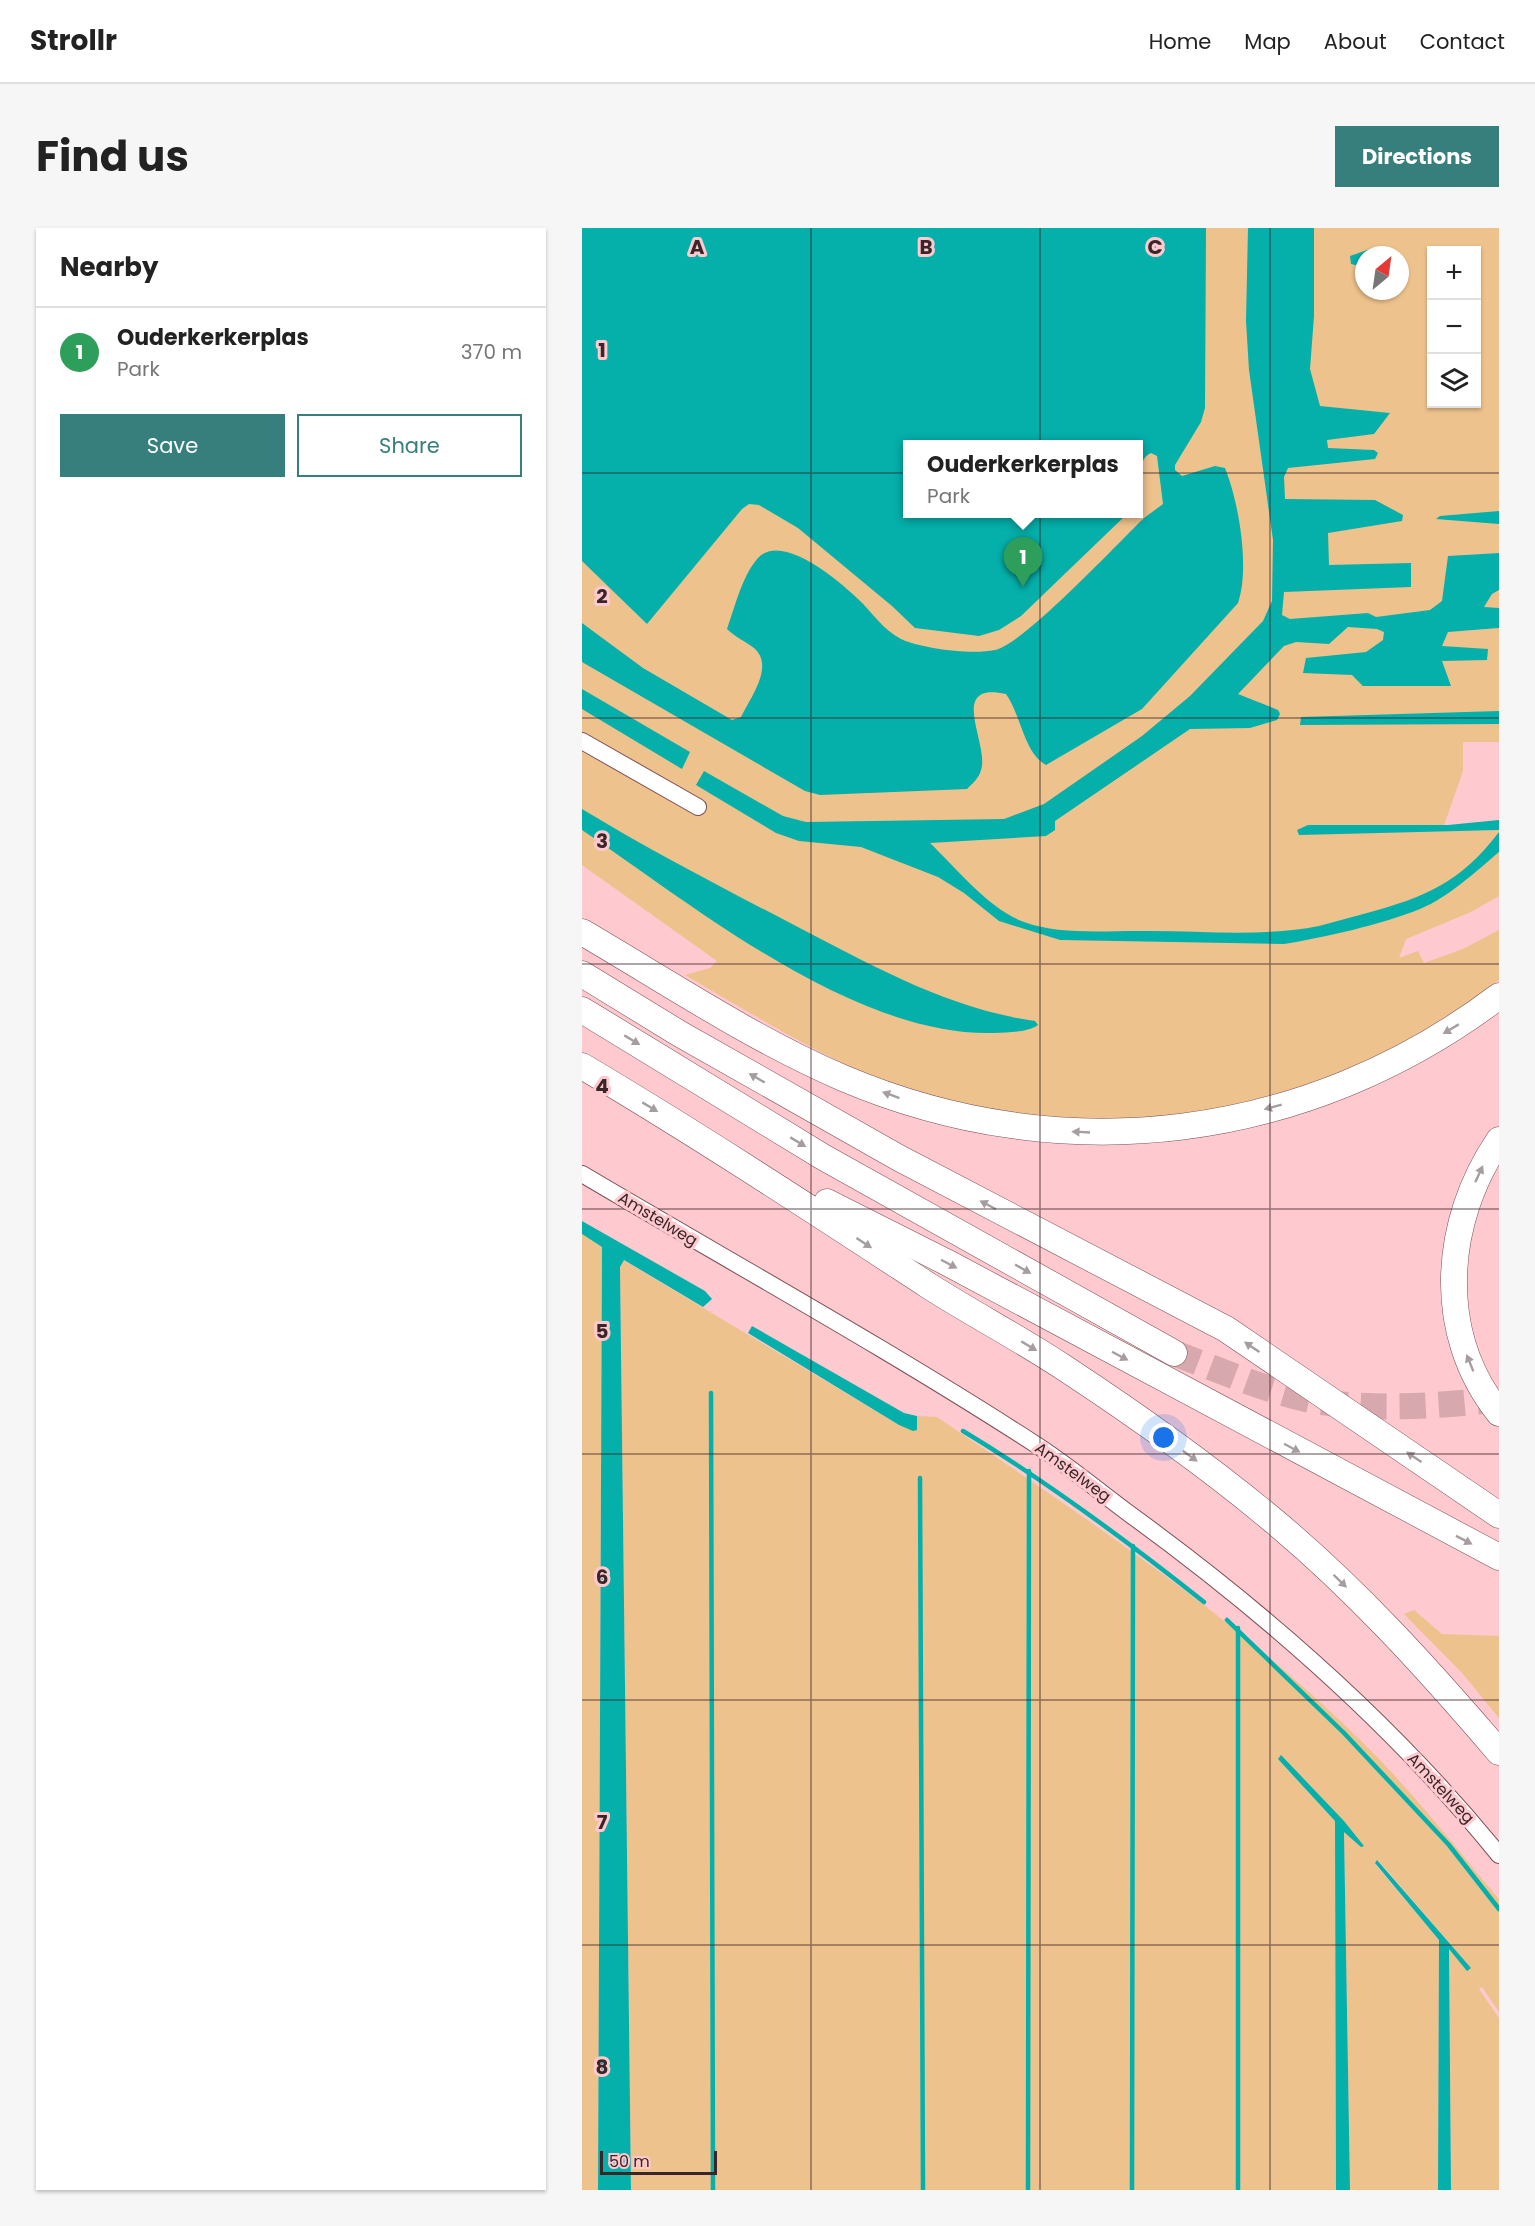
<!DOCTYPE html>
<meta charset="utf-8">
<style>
:root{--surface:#fff;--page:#f6f6f6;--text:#222;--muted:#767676;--line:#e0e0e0;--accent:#377f7c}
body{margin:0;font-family:Poppins,sans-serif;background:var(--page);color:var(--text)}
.controls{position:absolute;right:18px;top:18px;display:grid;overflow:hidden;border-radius:0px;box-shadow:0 2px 4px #0004}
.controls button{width:54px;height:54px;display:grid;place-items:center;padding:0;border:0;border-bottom:2px solid var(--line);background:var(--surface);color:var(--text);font:30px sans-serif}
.compass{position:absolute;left:773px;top:18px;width:54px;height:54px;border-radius:50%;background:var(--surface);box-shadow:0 2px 4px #0004;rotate:29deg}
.scale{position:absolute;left:18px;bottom:15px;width:117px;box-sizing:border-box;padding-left:6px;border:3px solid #3a2629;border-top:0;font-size:16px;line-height:21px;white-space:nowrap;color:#3a2629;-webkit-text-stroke:4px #fec9cf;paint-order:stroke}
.you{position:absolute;left:582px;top:1210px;width:21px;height:21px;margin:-15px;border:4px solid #fff;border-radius:50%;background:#1a73e8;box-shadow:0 0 0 9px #1a73e833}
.badge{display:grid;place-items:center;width:39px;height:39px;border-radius:50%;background:var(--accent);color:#fff;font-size:20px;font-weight:700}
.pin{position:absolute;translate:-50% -50px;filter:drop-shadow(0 2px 3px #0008)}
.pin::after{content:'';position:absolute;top:32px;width:21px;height:18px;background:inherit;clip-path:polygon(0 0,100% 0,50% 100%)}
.popup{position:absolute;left:321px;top:212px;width:240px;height:78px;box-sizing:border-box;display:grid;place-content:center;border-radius:0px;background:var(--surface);filter:drop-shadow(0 2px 4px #0005);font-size:20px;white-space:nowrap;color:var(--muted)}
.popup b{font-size:22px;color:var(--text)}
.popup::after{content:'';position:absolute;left:50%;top:100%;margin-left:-12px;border:12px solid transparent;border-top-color:var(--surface)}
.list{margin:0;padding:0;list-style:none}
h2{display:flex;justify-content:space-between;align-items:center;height:78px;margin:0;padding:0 24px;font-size:26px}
h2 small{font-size:20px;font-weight:400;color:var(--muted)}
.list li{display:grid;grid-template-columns:39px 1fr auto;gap:18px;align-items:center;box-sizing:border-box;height:90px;padding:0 24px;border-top:2px solid var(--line)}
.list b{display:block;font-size:22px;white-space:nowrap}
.list p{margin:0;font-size:20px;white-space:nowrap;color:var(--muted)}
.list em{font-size:20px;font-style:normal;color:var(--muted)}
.actions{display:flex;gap:12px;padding:18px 24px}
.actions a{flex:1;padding:14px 0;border:2px solid var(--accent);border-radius:0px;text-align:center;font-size:21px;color:var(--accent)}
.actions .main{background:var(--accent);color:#fff}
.icon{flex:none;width:33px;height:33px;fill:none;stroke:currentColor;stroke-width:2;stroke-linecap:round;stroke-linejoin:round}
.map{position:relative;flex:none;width:917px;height:1962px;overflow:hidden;border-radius:0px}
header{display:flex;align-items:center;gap:36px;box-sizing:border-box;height:84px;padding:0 30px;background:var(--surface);border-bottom:2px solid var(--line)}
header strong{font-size:28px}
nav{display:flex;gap:33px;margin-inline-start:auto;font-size:21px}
.intro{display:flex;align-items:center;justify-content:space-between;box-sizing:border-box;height:144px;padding:0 36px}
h1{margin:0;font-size:42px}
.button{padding:15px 27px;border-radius:0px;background:var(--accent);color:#fff;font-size:21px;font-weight:700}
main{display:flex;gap:36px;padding:0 36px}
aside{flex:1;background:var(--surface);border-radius:0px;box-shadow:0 2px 4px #0004}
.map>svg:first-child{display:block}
.green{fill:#eec28c;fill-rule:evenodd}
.water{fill:#05afaa}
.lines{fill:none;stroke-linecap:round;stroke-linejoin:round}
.stream{stroke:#05afaa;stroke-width:4.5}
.highway-tunnel{stroke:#d7a8ae;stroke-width:26;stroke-dasharray:26 13;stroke-linecap:butt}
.minor-casing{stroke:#7b4f55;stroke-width:18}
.highway-casing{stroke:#7b4f55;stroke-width:27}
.minor{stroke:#fff;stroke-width:16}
.highway{stroke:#fff;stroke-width:26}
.oneway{fill:#a69d9f}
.grid{fill:none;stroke:#3a2629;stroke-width:1.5;stroke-opacity:0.55}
.labels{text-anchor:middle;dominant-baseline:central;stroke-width:6;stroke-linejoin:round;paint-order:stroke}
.street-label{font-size:16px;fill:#3a2629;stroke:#fec9cf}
.grid-label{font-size:20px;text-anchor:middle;font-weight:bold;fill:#3a2629;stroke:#fec9cf;stroke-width:6;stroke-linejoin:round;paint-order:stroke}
</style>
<header>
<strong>Strollr</strong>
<nav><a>Home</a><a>Map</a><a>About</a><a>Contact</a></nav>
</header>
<div class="intro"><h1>Find us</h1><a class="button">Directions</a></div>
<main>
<aside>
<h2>Nearby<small></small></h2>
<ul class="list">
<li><span class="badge" style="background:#2e9e5b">1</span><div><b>Ouderkerkerplas</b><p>Park</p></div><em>370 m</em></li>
</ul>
<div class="actions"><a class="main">Save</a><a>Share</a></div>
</aside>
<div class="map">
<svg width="917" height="1962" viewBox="0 0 917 1962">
<rect width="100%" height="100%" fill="#fec9cf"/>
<!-- green -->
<g class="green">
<path d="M0,0h917v325l-36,2 1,76 35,-3v114h-36v29l-21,60 57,-1v66l-28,16 -65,27 -7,19 19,-7 6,12 39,-14 36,-19v50c-25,17 -49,37 -75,52 -143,80 -318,111 -478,70 -94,-25 -178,-79 -261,-127l25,-7 7,-7 -135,-96zM850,22h44v154h-44zM782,27h36v36h-36zM326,216h230v70h-230z"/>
<polygon points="917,362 917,380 901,380 910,366"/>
<polygon points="0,1006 20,1019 16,1962 0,1962"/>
<path d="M41,1032l276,165 18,4v-13l20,1c154,105 310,207 441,341 43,44 81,94 121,141v113l-17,-25 -3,2 20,29v172h-48l-2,-242 18,22 4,-2 -93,-108 -3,4 64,76 -1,250h-88l-6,-359 17,16 -17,-26 -63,-65 -3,3 57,62 1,369h-705l-11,-923z"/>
<polygon points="832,1382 860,1406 917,1408 917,1490 881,1446 822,1386"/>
</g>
<!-- water -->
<g class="water">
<path d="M0,0h624l-1,180 -4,14 -26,43v5l7,6 33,-10 10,2c14,35 25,100 13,135l-96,106 -96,56c-22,-12 -25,-50 -40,-71 -60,-13 -16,51 -25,76 -2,8 -9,14 -14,19l-147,6 -15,-4 -223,-129v-39l61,45 89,52 9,-3c9,-19 34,-51 13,-69 -9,-7 -19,-11 -27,-19 8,-22 15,-53 31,-71 24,-26 81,23 100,41 15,14 24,30 43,40 22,10 71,16 94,11 29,-6 122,-106 149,-132l19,-14 -6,-48 -6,-3c-18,8 -3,34 -12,48l-1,-57h-230v70h219l-106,102 -22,14 -20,6 -64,-8 -23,-22 -94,-78 -39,-23 -10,-1 -7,5 -95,115 -65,-63z"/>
<path d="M666,0h66v88l-4,53 10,37 70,7 -16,21 -47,6 1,8 46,2 4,3 -3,6 -87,9 -4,9 1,22 90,1 28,15 -1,6 -74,12 1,32 82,-2v24l-127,5 -2,23 8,4 78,-6 8,4 54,-7 12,-9 6,-45 51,-3v37l-7,4 -8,13 15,1v20l-51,4 -6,14 46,3 -1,11 -45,1 9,25h-88l-11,-11 -49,-2 3,-15 60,-6 17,-12 1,-8 -7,-3 -29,-2 -19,17 -33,-2 -12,4 -46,48 40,16 2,4 -3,6 -27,8 -60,1 -135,92v9l-9,6 -116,7c26,25 60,67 94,79 38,14 86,8 126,9 55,0 114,6 169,-5 16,-4 32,-9 48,-13 59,-16 94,-31 132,-81v20c-24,20 -50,45 -79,57 -40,16 -94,28 -136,35l-224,-4 -61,-19 -35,-28 -26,-16 -77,-30 -62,-6 -23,-8 -80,-48 8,-14 79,45 23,6 198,-3 40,-15 98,-68 48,-40 73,-75 9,-20 1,-61 -24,-170 -3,-49z"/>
<polygon points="791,20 800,27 782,27 782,39 769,36 768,28"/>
<polygon points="917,283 917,296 854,291 858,288"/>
<polygon points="0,461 108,524 100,541 0,481"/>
<polygon points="917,483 917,496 718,497 719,489"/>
<path d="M0,581c69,42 141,79 212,116 77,40 155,84 241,96l3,4c-12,8 -30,7 -44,8 -140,4 -301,-128 -412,-203z"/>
<polygon points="917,592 917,602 717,607 715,602 726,597 866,597"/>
<polygon points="0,993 123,1063 130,1071 121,1079 42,1032 38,1039 49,1962 16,1962 20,1019 0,1006"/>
<polygon points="170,1098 322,1185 335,1188 335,1202 331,1203 317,1197 166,1105"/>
<polygon points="699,1527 762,1593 782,1618 779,1619 762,1604 768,1962 754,1962 753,1593 696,1531"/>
<polygon points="795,1632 889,1740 885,1743 867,1721 869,1962 856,1962 857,1712 793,1635"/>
</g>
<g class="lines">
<!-- stream -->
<g class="stream">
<polyline points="129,1165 131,1962"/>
<path d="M381,1203c85,51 163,109 241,171"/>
<polyline points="338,1250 341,1962"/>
<polyline points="645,1392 762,1505 867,1617 917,1681"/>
<polyline points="656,1400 656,1962"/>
<polyline points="446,1962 447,1243"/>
<polyline points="550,1962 551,1318"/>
</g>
<!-- highway-tunnel -->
<path class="highway-tunnel" d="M592,1125c45,17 100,41 147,49 56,8 122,4 178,-3"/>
<!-- minor casing -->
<g class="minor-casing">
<g id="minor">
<polyline points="0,513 116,579"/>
<path d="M0,946c152,90 308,176 456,272 32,21 62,46 93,69 136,99 262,209 368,340"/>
</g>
</g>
<!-- highway casing -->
<g class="highway-casing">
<g id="highway">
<path d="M0,704c84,49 172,108 261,146 221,94 465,63 656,-82"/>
<polyline points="0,746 98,806 317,930 644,1101 917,1287"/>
<polyline points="0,782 241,929 592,1125"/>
<path d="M0,838c118,70 232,145 347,220 44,28 90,52 134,81 70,46 141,96 206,150 85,70 159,152 230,235"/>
<path d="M917,912c-56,82 -64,193 0,273"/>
<polyline points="245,974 364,1034 917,1329"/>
</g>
</g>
<!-- minor -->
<use href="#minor" class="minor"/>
<!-- highway -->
<use href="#highway" class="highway"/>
</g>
<!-- one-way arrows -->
<defs><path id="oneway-solid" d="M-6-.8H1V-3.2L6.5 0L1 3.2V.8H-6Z" transform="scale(1.5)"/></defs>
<g class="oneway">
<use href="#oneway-solid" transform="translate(869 801) rotate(149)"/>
<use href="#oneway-solid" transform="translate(50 812) rotate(31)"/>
<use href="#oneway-solid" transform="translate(175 850) rotate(-150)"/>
<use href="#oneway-solid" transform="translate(309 867) rotate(-160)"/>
<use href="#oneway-solid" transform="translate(68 879) rotate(31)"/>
<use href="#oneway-solid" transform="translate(691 879) rotate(165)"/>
<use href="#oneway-solid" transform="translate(499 904) rotate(-177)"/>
<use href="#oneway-solid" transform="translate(216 914) rotate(31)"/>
<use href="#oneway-solid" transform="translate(897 946) rotate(-65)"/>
<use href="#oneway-solid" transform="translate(406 977) rotate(-152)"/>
<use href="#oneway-solid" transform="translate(282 1015) rotate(33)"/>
<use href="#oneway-solid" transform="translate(367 1036) rotate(28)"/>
<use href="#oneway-solid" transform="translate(441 1041) rotate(29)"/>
<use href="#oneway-solid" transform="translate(447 1118) rotate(31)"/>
<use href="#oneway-solid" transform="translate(670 1119) rotate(-146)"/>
<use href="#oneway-solid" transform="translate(538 1128) rotate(28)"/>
<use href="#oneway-solid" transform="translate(888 1135) rotate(-112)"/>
<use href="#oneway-solid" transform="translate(710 1220) rotate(28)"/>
<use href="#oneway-solid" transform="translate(608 1228) rotate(36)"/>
<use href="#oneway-solid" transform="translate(832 1229) rotate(-146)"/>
<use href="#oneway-solid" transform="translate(882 1312) rotate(27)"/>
<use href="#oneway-solid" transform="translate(758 1353) rotate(44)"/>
</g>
<!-- grid -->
<path class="grid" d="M229,0v1962M458,0v1962M688,0v1962M0,245h917M0,490h917M0,736h917M0,981h917M0,1226h917M0,1472h917M0,1717h917"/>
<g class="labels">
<!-- street labels -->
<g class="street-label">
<text transform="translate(76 991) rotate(31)">Amstelweg</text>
<text transform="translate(491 1244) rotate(36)">Amstelweg</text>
<text transform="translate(859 1560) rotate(47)">Amstelweg</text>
</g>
</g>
<g class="grid-label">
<text x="115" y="26">A</text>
<text x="344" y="26">B</text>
<text x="573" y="26">C</text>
<text x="20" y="129">1</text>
<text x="20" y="375">2</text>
<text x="20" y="620">3</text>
<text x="20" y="865">4</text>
<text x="20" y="1110">5</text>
<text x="20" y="1356">6</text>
<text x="20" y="1601">7</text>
<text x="20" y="1846">8</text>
</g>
</svg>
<div class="controls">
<button>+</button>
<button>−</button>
<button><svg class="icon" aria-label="layers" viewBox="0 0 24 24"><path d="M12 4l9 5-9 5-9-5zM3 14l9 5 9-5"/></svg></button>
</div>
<svg class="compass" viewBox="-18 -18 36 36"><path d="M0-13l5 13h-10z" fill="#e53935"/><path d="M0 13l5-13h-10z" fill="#767676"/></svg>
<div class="scale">50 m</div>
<div class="you"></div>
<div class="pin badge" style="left:441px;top:359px;background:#2e9e5b">1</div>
<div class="popup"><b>Ouderkerkerplas</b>Park</div>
</div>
</main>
